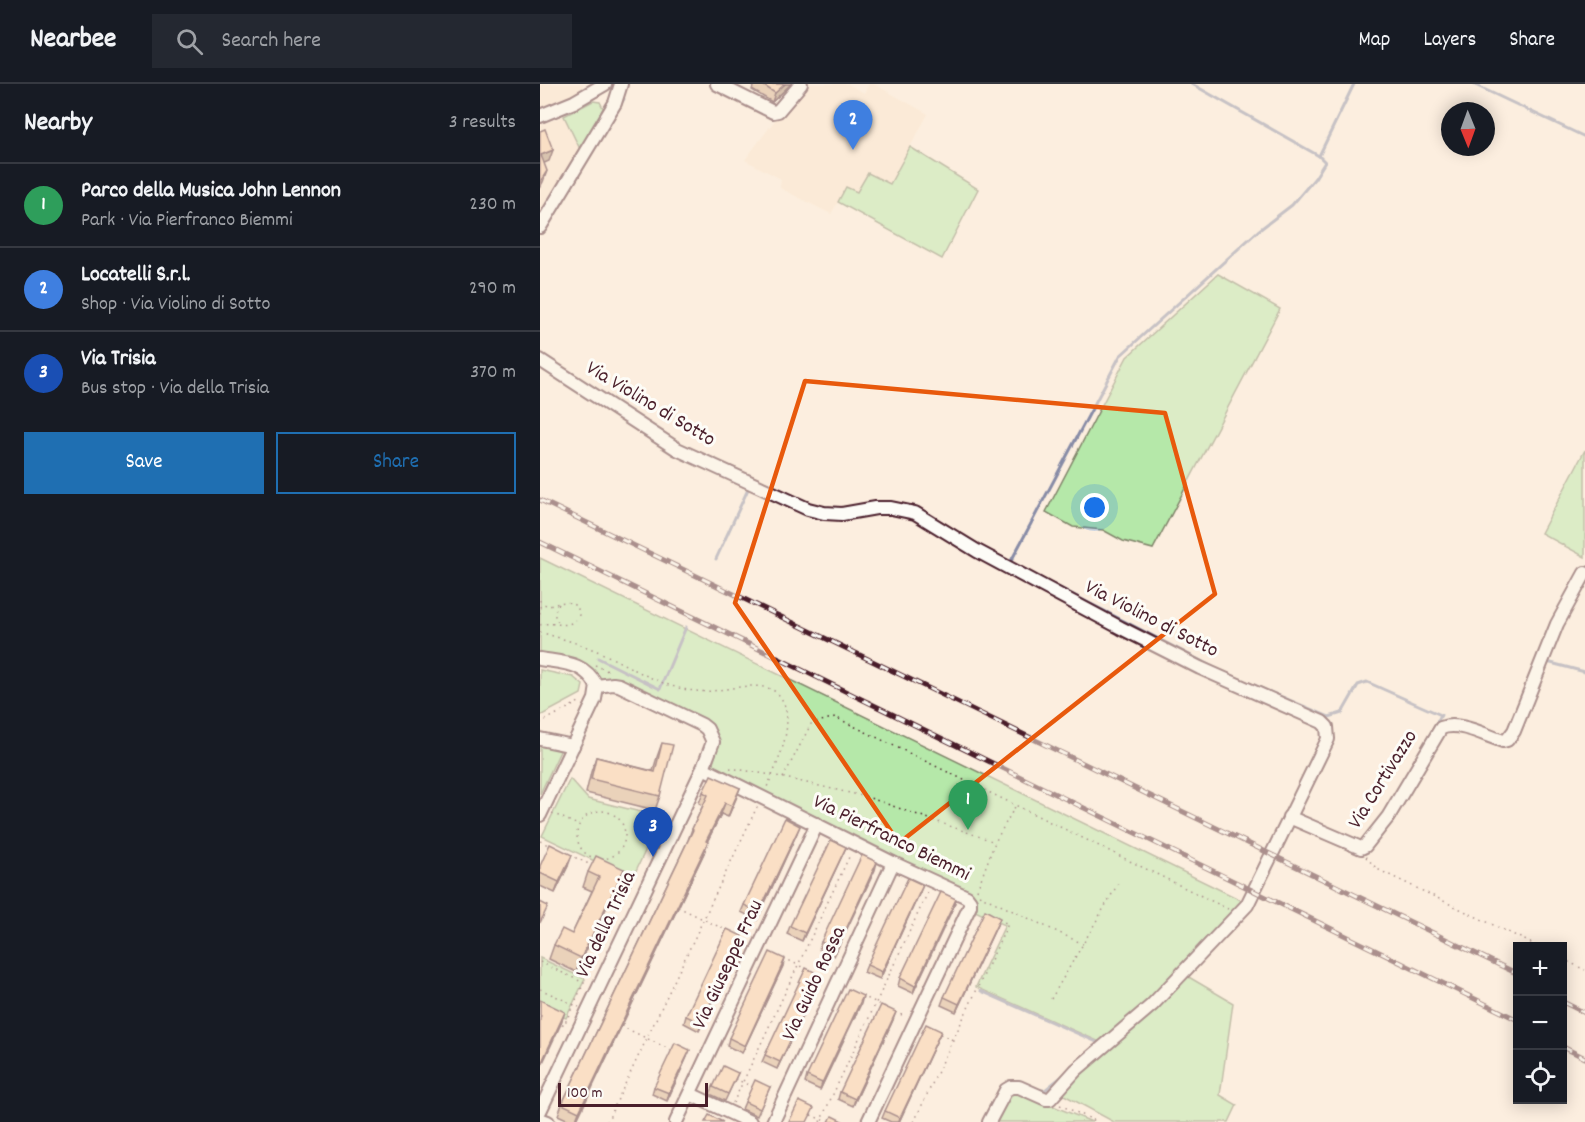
<!DOCTYPE html>
<meta charset="utf-8">
<style>
:root{--surface:#171b24;--page:#242831;--text:#f1f3f6;--muted:#9ea1a6;--line:#363941;--accent:#1f6fb2}
body{margin:0;font-family:Dekko,sans-serif;background:var(--page);color:var(--text)}
.controls{position:absolute;right:18px;bottom:18px;display:grid;overflow:hidden;border-radius:0px;box-shadow:0 3px 15px #0003}
.controls button{width:54px;height:54px;display:grid;place-items:center;padding:0;border:0;border-bottom:2px solid var(--line);background:var(--surface);color:var(--text);font:30px sans-serif}
.compass{position:absolute;left:901px;top:18px;width:54px;height:54px;border-radius:50%;background:var(--surface);box-shadow:0 3px 15px #0003;rotate:179deg}
.scale{position:absolute;left:18px;bottom:15px;width:150px;box-sizing:border-box;padding-left:6px;border:3px solid #4a1f2b;border-top:0;font-size:16px;line-height:21px;white-space:nowrap;color:#4a1f2b;-webkit-text-stroke:4px #fdfcf7;paint-order:stroke}
.you{position:absolute;left:555px;top:424px;width:21px;height:21px;margin:-15px;border:4px solid #fff;border-radius:50%;background:#1a73e8;box-shadow:0 0 0 9px #1a73e833}
.badge{display:grid;place-items:center;width:39px;height:39px;border-radius:50%;background:var(--accent);color:#fff;font-size:20px;font-weight:700}
.pin{position:absolute;translate:-50% -50px;filter:drop-shadow(0 2px 3px #0008)}
.pin::after{content:'';position:absolute;top:32px;width:21px;height:18px;background:inherit;clip-path:polygon(0 0,100% 0,50% 100%)}
.list{margin:0;padding:0;list-style:none}
h2{display:flex;justify-content:space-between;align-items:center;height:78px;margin:0;padding:0 24px;font-size:26px}
h2 small{font-size:20px;font-weight:400;color:var(--muted)}
.list li{display:grid;grid-template-columns:39px 1fr auto;gap:18px;align-items:center;box-sizing:border-box;height:84px;padding:0 24px;border-top:2px solid var(--line)}
.list b{display:block;font-size:22px;white-space:nowrap}
.list p{margin:0;font-size:20px;white-space:nowrap;color:var(--muted)}
.list em{font-size:20px;font-style:normal;color:var(--muted)}
.actions{display:flex;gap:12px;padding:18px 24px}
.actions a{flex:1;padding:14px 0;border:2px solid var(--accent);border-radius:0px;text-align:center;font-size:21px;color:var(--accent)}
.actions .main{background:var(--accent);color:#fff}
.icon{flex:none;width:33px;height:33px;fill:none;stroke:currentColor;stroke-width:2;stroke-linecap:round;stroke-linejoin:round}
.map{position:relative;flex:none;width:1045px;height:1038px;overflow:hidden}
header{display:flex;align-items:center;gap:36px;box-sizing:border-box;height:84px;padding:0 30px;background:var(--surface);border-bottom:2px solid var(--line)}
header strong{font-size:28px}
nav{display:flex;gap:33px;margin-inline-start:auto;font-size:21px}
.search{width:420px;height:54px;background:var(--page);display:flex;align-items:center;gap:15px;box-sizing:border-box;padding:0 21px;border-radius:0px;color:var(--muted);font-size:22px}
main{display:flex}
aside{flex:1;background:var(--surface)}
.map>svg:first-child{display:block}
.built{fill:#fbe4ce}
.green{fill:#b5e8a9;stroke:#80846a;stroke-width:1.5}
.lines{fill:none;stroke-linecap:round;stroke-linejoin:round}
.stream{stroke:#878ba6;stroke-width:3}
.minor-casing{stroke:#4a1f2b;stroke-width:16}
.path{stroke:#4a1f2b;stroke-width:1.5;stroke-dasharray:1.5 4.5;stroke-linecap:butt}
.minor{stroke:#fdfcf7;stroke-width:12}
.rail-casing{stroke:#4a1f2b;stroke-width:5}
.rail{stroke:#fdfcf7;stroke-width:3;stroke-dasharray:9;stroke-linecap:butt}
.wall{fill:#d5af8f;stroke:#4a1f2b;stroke-width:1.5}
.shaded-wall{fill:#ae8f74;stroke:#4a1f2b;stroke-width:1.5}
.building{fill:#f8cca6;stroke:#4a1f2b;stroke-width:1.5}
.marked{fill:none;stroke:#e8590c;stroke-width:4.5;stroke-linejoin:round}
.labels{text-anchor:middle;dominant-baseline:central;stroke-width:6;stroke-linejoin:round;paint-order:stroke}
.street-label{font-size:21px;fill:#4a1f2b;stroke:#fdfcf7}
</style>
<header>
<strong>Nearbee</strong>
<div class="search"><svg class="icon" aria-label="search" viewBox="0 0 24 24"><circle cx="10" cy="10" r="6"/><path d="M15 15l6 6"/></svg>Search here</div>
<nav><a>Map</a><a>Layers</a><a>Share</a></nav>
</header>
<main>
<aside>
<h2>Nearby<small>3 results</small></h2>
<ul class="list">
<li><span class="badge" style="background:#2e9e5b">1</span><div><b>Parco della Musica John Lennon</b><p>Park · Via Pierfranco Biemmi</p></div><em>230 m</em></li>
<li><span class="badge" style="background:#3f7fe0">2</span><div><b>Locatelli S.r.l.</b><p>Shop · Via Violino di Sotto</p></div><em>290 m</em></li>
<li><span class="badge" style="background:#1a4fb4">3</span><div><b>Via Trisia</b><p>Bus stop · Via della Trisia</p></div><em>370 m</em></li>
</ul>
<div class="actions"><a class="main">Save</a><a>Share</a></div>
</aside>
<div class="map">
<svg width="1045" height="1038" viewBox="0 0 1045 1038">
<rect width="100%" height="100%" fill="#fceedf"/>
<filter id="ink" filterUnits="userSpaceOnUse"><feTurbulence type="fractalNoise" baseFrequency=".0167" numOctaves="2"/><feDisplacementMap in="SourceGraphic" scale="12" xChannelSelector="R" yChannelSelector="G"/><feConvolveMatrix kernelMatrix="1 2 1 2 8 2 1 2 1" color-interpolation-filters="sRGB"/></filter>
<g filter="url(#ink)">
<!-- built -->
<g class="built">
<polygon points="0,0 43,0 40,8 0,26"/>
<polygon points="267,0 308,0 324,9 329,0 334,0 388,30 350,100 317,108 306,104 291,130 240,104 241,95 205,76 235,36"/>
<polygon points="24,32 41,67 0,135 0,41"/>
</g>
<!-- green -->
<g class="green">
<polygon points="53,17 60,18 63,24 41,67 24,32"/>
<polygon points="370,63 438,105 402,175 298,118 306,103 317,108 328,89 350,100"/>
<polygon points="678,190 740,225 613,465 583,457 563,446 533,443 506,428 587,273"/>
<polygon points="1045,366 1045,473 1001,449"/>
<path d="M0,474l705,344 -93,99 -50,42 -126,-56 29,-62 -32,-15 -5,-18 -257,-124c9,-21 13,-37 -9,-50l-85,-39 -17,-1 -13,-13 -47,-11z"/>
<polygon points="0,586 33,593 43,601 41,610 0,632"/>
<polygon points="0,660 21,665 0,710"/>
<polygon points="30,695 48,715 121,733 92,795 2,752"/>
<polygon points="0,874 45,895 26,934 0,922"/>
<polygon points="647,892 693,919 680,1011 697,1021 689,1038 574,1038 524,1011 523,1007 550,979 605,935"/>
<polygon points="474,1006 552,1038 455,1038 470,1010"/>
</g>
<g class="lines">
<!-- stream -->
<g class="stream">
<polyline points="652,0 779,72 814,0"/>
<polyline points="933,0 1045,53"/>
<polyline points="79,23 84,15"/>
<polyline points="176,475 209,403"/>
<polyline points="470,479 580,272 718,147 752,121 775,94 785,78 779,72"/>
<polyline points="512,500 673,583"/>
<polyline points="58,574 120,605 146,543"/>
<polyline points="1007,578 1045,588"/>
<polyline points="690,591 789,633 802,629 818,601 827,598 901,631 892,647"/>
<polyline points="646,877 666,855"/>
<polyline points="441,907 559,959"/>
<polyline points="499,1006 505,1006 525,990"/>
</g>
<!-- minor casing -->
<g class="minor-casing">
<g id="minor">
<polyline points="177,0 233,28 238,27 261,0"/>
<polyline points="0,32 34,18 65,0"/>
<polyline points="0,143 75,19 81,0"/>
<polyline points="0,276 137,365 268,425 284,429 302,430 336,424 351,424 375,429 437,467 581,544 660,584 782,638 787,643 788,655 707,821 612,921 536,986 510,1015 506,1015 479,1003 471,1003 466,1006 449,1038"/>
<path d="M0,575c25,4 44,3 57,27"/>
<polyline points="0,655 33,662"/>
<polyline points="163,684 353,779 427,813 430,817 430,822 328,1038"/>
<polyline points="0,731 55,615 57,602"/>
<path d="M749,733l72,31 4,-2 23,-29 53,-89c19,-7 43,7 62,13l4,-1 7,-9 43,-107 28,-51"/>
<polyline points="150,1010 210,1038"/>
<polyline points="0,1027 163,684 173,658 167,645 162,641 79,601 73,600 57,602"/>
<polyline points="0,1035 8,1038"/>
<polyline points="136,1038 277,740"/>
<polyline points="233,1038 353,779"/>
</g>
</g>
<!-- path -->
<g class="path">
<polyline points="0,516 0,533"/>
<path d="M19,520c-5,6 -6,13 0,19"/>
<path d="M0,541c15,-5 30,7 39,-10l-1,-6c-8,-11 -18,-6 -29,-3l-8,-3"/>
<path d="M0,548c19,6 38,11 57,19 37,16 73,44 115,40 19,-2 53,-12 67,4 19,24 -1,68 -12,92"/>
<polyline points="55,581 70,588"/>
<polyline points="0,639 41,617"/>
<polyline points="190,684 232,691 327,713 455,758"/>
<polyline points="243,694 271,640 295,633 688,825"/>
<circle cx="61" cy="751" r="24"/>
<polyline points="12,729 38,741"/>
<polyline points="0,757 10,762"/>
<polyline points="30,771 53,782"/>
<polyline points="826,773 837,785 997,862"/>
<polyline points="79,795 93,802"/>
<polyline points="437,806 455,758 476,721"/>
<polyline points="439,811 543,860"/>
<polyline points="138,823 188,847"/>
<polyline points="201,853 210,858"/>
<polyline points="244,874 266,885"/>
<polyline points="1023,875 1045,886"/>
<polyline points="0,878 44,899 24,941 20,938"/>
<polyline points="0,905 39,923"/>
<polyline points="322,912 348,924"/>
<polyline points="511,915 579,798"/>
<polyline points="355,928 364,932"/>
<polyline points="81,942 131,966"/>
<polyline points="400,950 413,956"/>
<polyline points="195,995 213,1003"/>
<polyline points="193,1019 310,771"/>
<polyline points="520,1021 558,1038"/>
<polyline points="271,1031 287,1038"/>
<polyline points="67,1038 217,723"/>
<polyline points="280,1038 388,808"/>
<polyline points="374,1038 468,840 458,835"/>
</g>
<!-- minor -->
<use href="#minor" class="minor"/>
<!-- rail casing -->
<g class="rail-casing">
<g id="rail">
<polyline points="0,416 978,890"/>
<polyline points="0,458 978,936"/>
<polyline points="1023,918 1045,929"/>
<polyline points="1023,963 1045,974"/>
</g>
</g>
<!-- rail -->
<use href="#rail" class="rail"/>
</g>
<!-- wall -->
<g class="wall">
<polygon points="214,0 251,0 232,18 212,6"/>
<polygon points="122,659 120,712 115,726 46,709 51,688 56,673 113,687 117,673"/>
<polygon points="200,704 188,733 181,730 167,758 164,769 36,1038 33,1038 18,1031 22,1020 148,756 152,745 163,721 159,719 163,708"/>
<polygon points="257,749 217,836 201,828 204,821"/>
<polygon points="306,763 262,857 247,850 250,842"/>
<polygon points="337,778 294,872 279,865 281,858"/>
<polygon points="0,782 28,782 15,809 0,802"/>
<polygon points="84,785 78,799 36,888 9,875 14,861 32,850 52,807 43,803 48,788"/>
<polygon points="380,808 340,895 324,888 327,881"/>
<polygon points="416,815 373,909 358,902 360,894"/>
<polygon points="457,841 416,928 401,921 404,913"/>
<polygon points="202,852 159,947 144,939 146,932"/>
<polygon points="243,882 202,969 187,962 189,954"/>
<polygon points="278,898 237,985 222,978 225,971"/>
<polygon points="323,912 280,1006 265,999 267,992"/>
<polygon points="353,936 313,1022 298,1015 300,1008"/>
<polygon points="401,947 359,1038 351,1038 342,1034 345,1027"/>
<polygon points="147,973 127,1017 112,1010 114,1003"/>
<polygon points="198,989 185,1017 170,1010 173,1003"/>
<polygon points="230,1003 217,1032 202,1025 205,1018"/>
</g>
<!-- shaded-wall -->
<g class="shaded-wall">
<polygon points="245,0 251,0 232,18 235,9"/>
<polygon points="13,66 9,77 0,81 1,71"/>
<polygon points="7,87 3,98 0,103 0,98"/>
<polygon points="200,704 196,715 188,733 192,722"/>
<polygon points="185,719 181,730 162,768 166,757"/>
<polygon points="260,742 257,749 217,836 219,828"/>
<polygon points="168,758 164,769 35,1038 39,1028"/>
<polygon points="306,763 303,770 262,857 265,849"/>
<polygon points="32,771 28,782 15,809 19,798"/>
<polygon points="337,778 335,786 294,872 297,865"/>
<polygon points="84,785 78,799 36,888 41,874"/>
<polygon points="383,801 380,808 340,895 342,888"/>
<polygon points="416,815 414,822 373,909 375,902"/>
<polygon points="460,834 457,841 416,928 419,920"/>
<polygon points="202,852 199,860 159,947 161,939"/>
<polygon points="245,875 243,882 202,969 205,962"/>
<polygon points="281,891 278,898 237,985 240,978"/>
<polygon points="323,912 321,920 280,1006 282,999"/>
<polygon points="25,928 20,942 0,985 0,982"/>
<polygon points="356,928 353,936 313,1022 315,1015"/>
<polygon points="401,947 398,954 359,1038 360,1034"/>
<polygon points="150,966 147,973 127,1017 129,1009"/>
</g>
<!-- building -->
<g class="building">
<polygon points="221,0 245,0 235,9"/>
<polygon points="5,45 13,66 1,71 7,87 0,98 0,47"/>
<polygon points="122,659 133,661 120,712 51,695 56,673 115,688"/>
<polygon points="171,691 200,704 192,722 185,719 166,757 168,758 39,1028 22,1020 153,746 152,745 168,711 163,708"/>
<polygon points="245,734 260,742 219,828 204,821"/>
<polygon points="291,756 306,763 265,849 250,842"/>
<polygon points="10,760 32,771 19,798 0,789 0,782"/>
<polygon points="322,771 337,778 297,865 281,858"/>
<polygon points="56,772 84,785 41,874 14,861 22,845 32,850 59,793 48,788"/>
<polygon points="368,794 383,801 342,888 327,881"/>
<polygon points="401,808 416,815 375,902 360,894"/>
<polygon points="0,818 8,822 0,839"/>
<polygon points="445,826 460,834 419,920 404,913"/>
<polygon points="187,845 202,852 161,939 146,932"/>
<polygon points="230,868 245,875 205,962 189,954"/>
<polygon points="266,884 281,891 240,978 225,971"/>
<polygon points="308,905 323,912 282,999 267,992"/>
<polygon points="0,916 25,928 0,982 0,934 1,932 0,931"/>
<polygon points="341,921 356,928 315,1015 300,1008"/>
<polygon points="386,940 401,947 360,1034 345,1027"/>
<polygon points="135,959 150,966 129,1009 114,1003"/>
<polygon points="183,982 198,989 188,1010 173,1003"/>
<polygon points="215,996 230,1003 220,1025 205,1018"/>
<polygon points="259,1017 274,1024 267,1038 249,1038"/>
<polygon points="169,1031 183,1038 165,1038"/>
<polygon points="292,1032 304,1038 289,1038"/>
</g>
</g>
<!-- marked area -->
<path d="M0 0H1045V1038H0ZM265,297l360,32 50,181 -316,249 -164,-240z" fill="#fceedf" fill-opacity=".55" fill-rule="evenodd"/>
<path class="marked" d="M265,297l360,32 50,181 -316,249 -164,-240z"/>
<g class="labels">
<!-- street labels -->
<g class="street-label">
<text transform="translate(110 321) rotate(31)">Via Violino di Sotto</text>
<text transform="translate(611 536) rotate(27)">Via Violino di Sotto</text>
<text transform="translate(844 696) rotate(-58)">Via Cortivazzo</text>
<text transform="translate(351 755) rotate(26)">Via Pierfranco Biemmi</text>
<text transform="translate(67 841) rotate(-65)">Via della Trisia</text>
<text transform="translate(189 881) rotate(-65)">Via Giuseppe Frau</text>
<text transform="translate(275 900) rotate(-65)">Via Guido Rossa</text>
</g>
</g>
</svg>
<div class="controls">
<button>+</button>
<button>−</button>
<button><svg class="icon" aria-label="locate" viewBox="0 0 24 24"><circle cx="12" cy="12" r="6"/><path d="M12 2v4M12 18v4M2 12h4M18 12h4"/></svg></button>
</div>
<svg class="compass" viewBox="-18 -18 36 36"><path d="M0-13l5 13h-10z" fill="#e53935"/><path d="M0 13l5-13h-10z" fill="#9ea1a6"/></svg>
<div class="scale">100 m</div>
<div class="you"></div>
<div class="pin badge" style="left:428px;top:746px;background:#2e9e5b">1</div>
<div class="pin badge" style="left:313px;top:66px;background:#3f7fe0">2</div>
<div class="pin badge" style="left:113px;top:773px;background:#1a4fb4">3</div>
</div>
</main>
